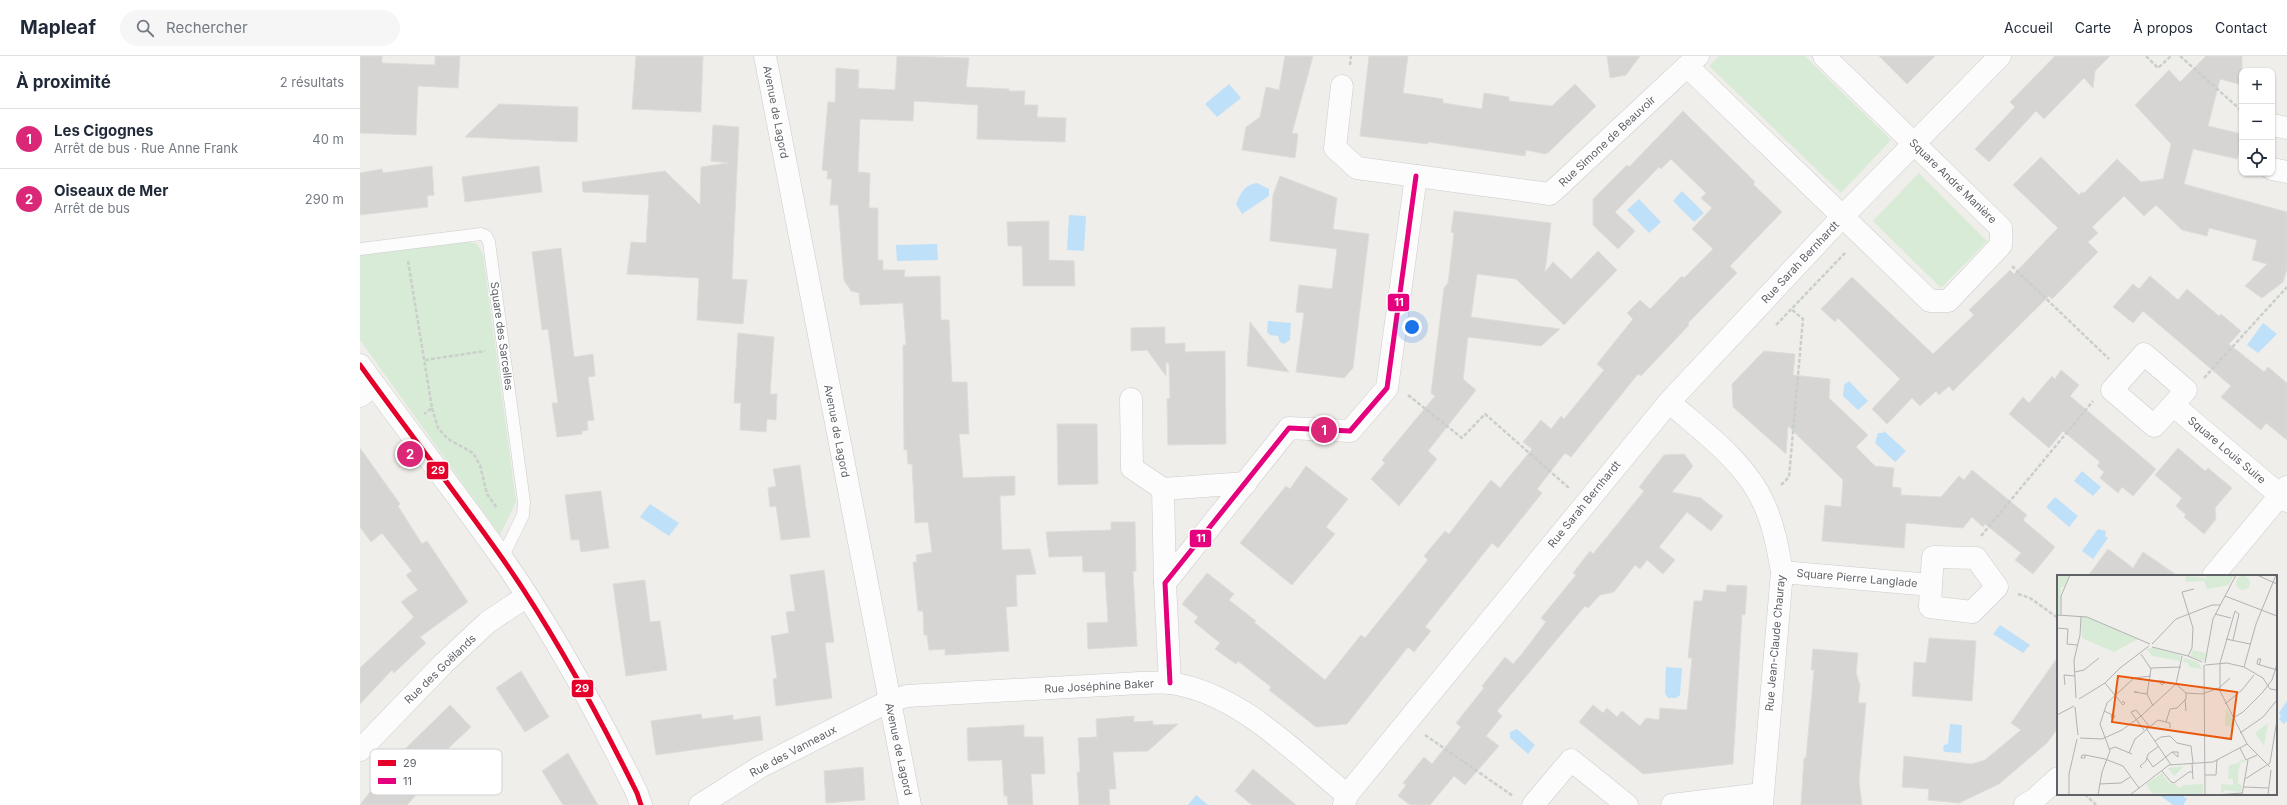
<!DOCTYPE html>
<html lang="fr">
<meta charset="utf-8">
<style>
:root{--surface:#fff;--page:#f6f6f7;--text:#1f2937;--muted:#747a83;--line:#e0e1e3;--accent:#db2777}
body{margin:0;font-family:Inter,sans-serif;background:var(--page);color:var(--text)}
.controls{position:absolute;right:12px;top:12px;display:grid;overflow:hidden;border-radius:8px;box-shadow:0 1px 3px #0004}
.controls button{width:36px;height:36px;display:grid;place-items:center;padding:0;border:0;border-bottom:1px solid var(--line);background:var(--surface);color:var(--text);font:20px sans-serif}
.you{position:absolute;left:1052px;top:271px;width:14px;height:14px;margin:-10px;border:3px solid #fff;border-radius:50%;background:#1a73e8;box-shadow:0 0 0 6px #1a73e833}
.badge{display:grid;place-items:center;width:26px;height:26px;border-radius:50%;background:var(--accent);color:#fff;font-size:13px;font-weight:700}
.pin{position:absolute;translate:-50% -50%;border:2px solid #fff;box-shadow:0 1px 4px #0006}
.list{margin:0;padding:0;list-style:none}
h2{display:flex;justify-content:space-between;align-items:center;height:52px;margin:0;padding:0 16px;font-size:17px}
h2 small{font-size:13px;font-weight:400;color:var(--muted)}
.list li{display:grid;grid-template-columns:26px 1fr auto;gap:12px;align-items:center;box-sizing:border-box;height:60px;padding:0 16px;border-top:1px solid var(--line)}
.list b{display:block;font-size:15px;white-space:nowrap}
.list p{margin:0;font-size:13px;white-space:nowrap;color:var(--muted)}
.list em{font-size:13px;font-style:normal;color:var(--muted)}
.icon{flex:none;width:22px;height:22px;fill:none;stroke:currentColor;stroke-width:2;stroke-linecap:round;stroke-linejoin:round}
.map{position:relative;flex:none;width:1927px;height:749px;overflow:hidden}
header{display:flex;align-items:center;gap:24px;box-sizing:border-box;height:56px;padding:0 20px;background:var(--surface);border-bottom:1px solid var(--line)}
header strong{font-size:19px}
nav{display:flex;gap:22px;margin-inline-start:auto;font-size:14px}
.search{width:280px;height:36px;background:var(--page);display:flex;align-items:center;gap:10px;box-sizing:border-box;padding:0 14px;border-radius:22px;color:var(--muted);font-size:15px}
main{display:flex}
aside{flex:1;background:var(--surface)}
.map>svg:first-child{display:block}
.green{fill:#d8ebd6}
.water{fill:#bfe0f9}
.building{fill:#d6d5d3;stroke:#deddd9}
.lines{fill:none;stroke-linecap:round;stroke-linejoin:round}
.lane-casing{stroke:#cbcccc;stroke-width:13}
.street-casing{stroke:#cbcccc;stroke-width:23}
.secondary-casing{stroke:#cacacb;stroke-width:23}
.path{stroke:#cacfcc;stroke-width:2.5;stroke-dasharray:4 2;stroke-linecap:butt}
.lane{stroke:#fdfcfc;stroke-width:12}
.street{stroke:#fdfcfc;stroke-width:22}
.secondary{stroke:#fdfcfc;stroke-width:22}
.bus-1-casing{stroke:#fff;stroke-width:8}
.bus-2-casing{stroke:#fff;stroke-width:8}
.bus-1{stroke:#e4002b;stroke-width:5}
.bus-2{stroke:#e5007d;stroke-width:5}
.labels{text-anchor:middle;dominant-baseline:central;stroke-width:3;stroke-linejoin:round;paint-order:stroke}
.street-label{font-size:11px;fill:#5f6368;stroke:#fff}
.inset-road{fill:none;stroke:#b1b2b2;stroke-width:1}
.view{fill:#e8590c;fill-opacity:0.15;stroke:#e8590c;stroke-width:2}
.inset-edge{fill:none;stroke:#5f6368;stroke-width:2}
.key{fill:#fff;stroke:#cfd0d2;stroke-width:1}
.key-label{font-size:11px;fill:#5f6368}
.line-badge{stroke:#fff;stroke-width:1.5}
.badge-label{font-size:11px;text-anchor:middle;font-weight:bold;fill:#fff}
</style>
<header>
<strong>Mapleaf</strong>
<div class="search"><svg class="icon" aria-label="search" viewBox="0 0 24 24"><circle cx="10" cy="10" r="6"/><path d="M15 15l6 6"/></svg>Rechercher</div>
<nav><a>Accueil</a><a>Carte</a><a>À propos</a><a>Contact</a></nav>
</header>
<main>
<aside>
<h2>À proximité<small>2 résultats</small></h2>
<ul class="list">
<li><span class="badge">1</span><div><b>Les Cigognes</b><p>Arrêt de bus · Rue Anne Frank</p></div><em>40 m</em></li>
<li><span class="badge">2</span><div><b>Oiseaux de Mer</b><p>Arrêt de bus</p></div><em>290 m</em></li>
</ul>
</aside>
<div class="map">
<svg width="1927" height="749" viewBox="0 0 1927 749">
<rect width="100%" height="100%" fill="#efeeea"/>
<!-- green -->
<g class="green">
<polygon points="1359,0 1445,0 1531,84 1481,137 1349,10"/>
<polygon points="1559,117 1627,185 1581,232 1513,165"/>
<polygon points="109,186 117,188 123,198 156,446 140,479 0,284 0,199"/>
</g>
<!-- water -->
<g class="water">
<polygon points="869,28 881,42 857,61 845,48"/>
<path d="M897,127l12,6v7l-27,18 -6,-10c5,-11 8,-19 21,-21z"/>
<polygon points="1322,135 1344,157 1334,166 1313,145"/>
<polygon points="1279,143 1301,166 1289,177 1267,154"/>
<polygon points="709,159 726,160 724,195 707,194"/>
<polygon points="577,188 578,204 537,205 536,189"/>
<polygon points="908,265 931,267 930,284 924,288 920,286 918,280 910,279 907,276"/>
<polygon points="1903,267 1917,278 1898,297 1887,289"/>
<polygon points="1489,325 1508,345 1498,354 1483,340 1484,329"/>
<polygon points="1524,375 1546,395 1535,406 1515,387 1518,377 1523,377"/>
<polygon points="1722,415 1741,431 1733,440 1714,425"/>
<polygon points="1695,441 1718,460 1709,471 1686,451"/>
<polygon points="290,448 319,467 309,480 280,461"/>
<polygon points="1738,473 1746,475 1745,480 1748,482 1733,503 1722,495"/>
<polygon points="1640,569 1670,589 1663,597 1633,578"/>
<polygon points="1306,611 1322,612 1320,639 1316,642 1308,642 1305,637"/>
<polygon points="1927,645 1927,665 1924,668 1919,663 1921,659 1919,657"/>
<polygon points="1590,668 1602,669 1601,697 1585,696 1583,694 1584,689 1588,688"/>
<polygon points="1157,673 1175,689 1168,698 1150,682 1150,676"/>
<polygon points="1798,738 1820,738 1827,743 1823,749 1813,749"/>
<polygon points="836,739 848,749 828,749"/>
</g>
<!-- building -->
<g class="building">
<polygon points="0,0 22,0 22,7 75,9 75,0 100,0 98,32 58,30 56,79 0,77"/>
<polygon points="276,0 343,0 341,56 272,53"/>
<polygon points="537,0 609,2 606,31 649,33 649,35 665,35 664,49 678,49 677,61 706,62 705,86 617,83 618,49 554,45 553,65 500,63 498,116 510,117 509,152 518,152 518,204 523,204 523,214 545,214 544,221 580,220 581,264 589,264 592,326 607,326 609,378 599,378 603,422 655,420 655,439 640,440 642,494 670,493 676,518 656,519 657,550 646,551 649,595 585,599 585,593 569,594 567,579 564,579 563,555 558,555 553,506 557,506 556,499 572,496 568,466 555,467 552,408 548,408 547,394 544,394 543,289 546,289 543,247 500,249 499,237 491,235 484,224 478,149 470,149 472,123 467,123 468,115 462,114 468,46 475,46 476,12 499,14 498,32 535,34"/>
<polygon points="925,0 953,0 932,77 938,78 935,102 882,94 886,71 900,61 906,31 919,34"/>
<polygon points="1009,0 1048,0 1043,37 1083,43 1083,47 1122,53 1124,37 1149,41 1149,45 1192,50 1215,28 1236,50 1189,96 1185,98 1166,94 1165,100 1068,86 1068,88 1000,80"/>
<polygon points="1247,0 1280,0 1266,19 1250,22"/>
<polygon points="1519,0 1575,0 1547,28"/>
<polygon points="1695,0 1750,0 1735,15 1733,32 1724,22 1684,63 1676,55 1629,106 1615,93 1655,51 1650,46"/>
<polygon points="1846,0 1882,0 1882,29 1860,23 1848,70 1882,78 1882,82 1877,103 1833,93 1824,128 1927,156 1927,213 1923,226 1902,242 1885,230 1907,208 1892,204 1897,184 1849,172 1847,180 1822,174 1796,149 1784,160 1764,140 1732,171 1738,177 1728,186 1738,196 1692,243 1689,240 1593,335 1589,330 1579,339 1576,335 1560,350 1552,342 1527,368 1512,353 1540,323 1478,262 1475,266 1461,253 1492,221 1573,298 1614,259 1609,254 1650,214 1654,218 1698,172 1653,129 1681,101 1719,139 1722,136 1724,137 1757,103 1781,126 1803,123 1811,88 1775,49 1809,14 1820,26"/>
<polygon points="139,48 218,51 217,86 105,81"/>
<polygon points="1323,55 1395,126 1393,128 1422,156 1370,210 1377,217 1328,267 1329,269 1281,320 1278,318 1211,401 1205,397 1177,433 1182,437 1138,492 1132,487 1065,571 1071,575 1054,596 1048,591 987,668 956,671 909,634 911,631 878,605 876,608 855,593 860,587 834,566 838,561 822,548 847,517 874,538 869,544 896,565 894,566 965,624 1001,579 1005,582 1068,504 1064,500 1085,475 1089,478 1131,424 1140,432 1172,393 1163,386 1181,364 1191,373 1201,360 1204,363 1244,314 1237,308 1273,263 1267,257 1280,244 1290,253 1322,220 1324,222 1353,193 1332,173 1352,152 1341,142 1346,137 1311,103 1301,113 1299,111 1255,156 1275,175 1258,193 1233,169 1233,143 1267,109 1269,111"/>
<polygon points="353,69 379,71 372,223 387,224 383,268 337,264 339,222 267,218 271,186 286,187 289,139 223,136 222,126 305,115 340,149 341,111 368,107 351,105"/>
<polygon points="72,110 74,139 67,140 68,151 0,159 0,117 22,113 23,117"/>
<polygon points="179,110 182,136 105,146 102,121"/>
<polygon points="920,120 977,142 973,173 1009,178 993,312 984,322 936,316 944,257 936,256 939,229 972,233 977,193 910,185 913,139"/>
<polygon points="1094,155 1191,167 1185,216 1193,206 1211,223 1238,195 1257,214 1204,269 1156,223 1117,218 1111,261 1200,273 1181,290 1108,281 1103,323 1116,334 1068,395 1077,403 1039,450 1011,423 1025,407 1022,404 1075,340 1071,337 1084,232 1088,227 1094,177 1091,176"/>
<polygon points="689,165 689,204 714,205 715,230 663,230 662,190 648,190 647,166"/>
<polygon points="201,192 214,301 233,298 235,320 228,321 234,364 227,365 228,374 222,375 222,378 197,381 192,347 198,347 188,273 182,274 172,196"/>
<polygon points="1790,220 1818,244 1827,233 1859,260 1861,258 1881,275 1869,288 1904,316 1908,311 1927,327 1927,384 1906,367 1901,374 1861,341 1871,330 1783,255 1773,267 1753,251 1773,228 1779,233"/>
<polygon points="890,266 929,316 887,310"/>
<polygon points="805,271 805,288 825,287 825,296 865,295 866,388 808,389 807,343 810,342 809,307 806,307 806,320 787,294 771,295 771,272"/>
<polygon points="378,277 414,281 410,338 417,338 416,364 407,363 406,376 380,374 381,347 374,347"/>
<polygon points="1404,295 1435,298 1433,319 1470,323 1469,342 1508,379 1496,391 1515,410 1534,412 1532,431 1541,432 1541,439 1581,441 1599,420 1604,424 1612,414 1667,459 1663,464 1695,491 1673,518 1655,504 1661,497 1625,468 1623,471 1612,461 1603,472 1546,467 1544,492 1462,485 1465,449 1481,451 1483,424 1428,370 1426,398 1373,351 1372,328"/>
<polygon points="1701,314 1719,329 1710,340 1796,413 1773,440 1762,431 1758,437 1740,422 1744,416 1737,410 1740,406 1703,375 1689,392 1649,358 1663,341 1669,347 1692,320 1695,323"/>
<polygon points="697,368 737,368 738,428 698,429"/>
<polygon points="0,392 40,448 38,450 62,488 67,485 108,546 60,581 66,587 34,617 32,614 0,648 0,612 54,561 41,546 58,534 46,519 52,515 22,477 11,486 0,471"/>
<polygon points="1818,392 1845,415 1848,412 1872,432 1855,452 1856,463 1844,478 1824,461 1826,459 1816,450 1822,442 1795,419"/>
<polygon points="1324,398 1333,410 1312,436 1341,442 1363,460 1351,475 1327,456 1299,491 1315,504 1303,518 1287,504 1280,513 1275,509 1254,536 1240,539 1228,552 1225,550 1137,655 1142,660 1126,680 1139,690 1105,729 1094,720 1070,749 1050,749 1038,740 1046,729 1043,727 1064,701 1072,708 1101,671 1096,667 1124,632 1122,630 1145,601 1153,608 1161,599 1186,566 1181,562 1216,519 1213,517 1230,495 1233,498 1284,435 1279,431 1304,399"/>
<polygon points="440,409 450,481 421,484 416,450 410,451 408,432 416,430 413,413"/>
<polygon points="946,410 988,443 966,471 975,478 932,529 880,487 926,430 930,433"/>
<polygon points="241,435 249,492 221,496 219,484 211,484 205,439"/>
<polygon points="751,466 775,466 776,515 773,515 777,590 728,593 727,567 748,566 745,516 723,516 722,500 689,501 686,476 751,474"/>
<polygon points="1748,493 1773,512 1783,496 1818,520 1728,520"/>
<polygon points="464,514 474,586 465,587 472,642 416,650 413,623 417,622 411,580 429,577 426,556 435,555 430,519"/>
<polygon points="285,524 290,566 300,565 307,614 266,620 253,528"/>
<polygon points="1367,529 1387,530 1385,559 1382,558 1373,708 1283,718 1219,666 1233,649 1243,657 1247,652 1257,661 1262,655 1280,670 1286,662 1299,664 1300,652 1327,654 1332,602 1328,602 1334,545 1342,545 1344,534 1366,536"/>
<polygon points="1569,582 1616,585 1612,645 1552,640 1554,606 1566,607"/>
<polygon points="1453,593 1498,597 1496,617 1500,629 1498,647 1506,647 1499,725 1502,749 1441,749 1444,702 1446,702 1454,614 1451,614"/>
<polygon points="1698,601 1698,672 1687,687 1639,728 1599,747 1568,744 1569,733 1542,731 1544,700 1612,708 1625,704 1661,674 1651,667"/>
<polygon points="161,615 189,661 165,676 136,632"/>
<polygon points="90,649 111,671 58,721 66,728 47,749 0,749 24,717 40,700 39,699"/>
<polygon points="341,658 342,663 373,659 373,664 400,660 403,684 296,699 291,665"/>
<polygon points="774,660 774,666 793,665 793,669 818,668 788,695 753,696 756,733 749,733 750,749 719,749 717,716 720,716 718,682 737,681 736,663"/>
<polygon points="664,669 664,681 683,681 685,718 671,718 673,749 648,749 647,740 644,740 642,704 608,705 607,672"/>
<polygon points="208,697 238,749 203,749 182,715"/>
<polygon points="503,711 505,744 466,747 464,715"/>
<polygon points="893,713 936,749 892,749 875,735"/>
</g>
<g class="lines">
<!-- lane casing -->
<g class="lane-casing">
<polyline id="lane" points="0,193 121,178 126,180 129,186 164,446 163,459 142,502"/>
</g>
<!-- street casing -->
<g class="street-casing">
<g id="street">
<polyline points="1328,11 1570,245 1588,245 1641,189 1641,172 1464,0"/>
<polyline points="982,30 975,92 997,112 1190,138 1338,0"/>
<polyline points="1912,69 1927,72"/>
<polyline points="1912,113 1927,116"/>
<path d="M0,309c47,65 96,128 142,193 52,74 95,154 135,235l4,12"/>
<polyline points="0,340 14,329"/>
<polyline points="771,343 772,412 803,433 805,527"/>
<path d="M1309,346c33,29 77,60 95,102 10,22 14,45 18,68l-20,233"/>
<polyline points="1813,349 1794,370 1752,334 1784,298 1826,334 1813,349 1927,445"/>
<polyline points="803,433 886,427"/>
<polyline points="1422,516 1571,529 1570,551 1612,556 1637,531 1616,502 1573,501 1571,529"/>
<polyline points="1853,520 1927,431"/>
<polyline points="810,627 805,527 929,372 990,375 1027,332 1056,120"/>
<polyline points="0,694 83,608 128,566 167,540"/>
<path d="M340,749l60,-38 129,-66 18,-5 233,-13c10,0 21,-1 31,0 70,11 123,69 176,112"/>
<polyline points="984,749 987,739 1309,346 1482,161 1640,0"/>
<polyline points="1173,749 1211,704 1267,749"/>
<polyline points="1312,749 1402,738"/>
<polyline points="1665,749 1675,743 1698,722"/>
</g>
</g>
<!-- secondary casing -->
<g class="secondary-casing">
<polyline id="secondary" points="405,0 550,749"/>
</g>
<!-- path -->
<g class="path">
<polyline points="1786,0 1798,12 1811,0"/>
<polyline points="1820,0 1882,55"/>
<polyline points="990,9 991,0"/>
<polyline points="48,205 72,352 64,358"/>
<polyline points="1652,210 1749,303"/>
<polyline points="1416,269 1486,196"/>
<polyline points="65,304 125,295"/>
<polyline points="1844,322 1927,231"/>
<polyline points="1048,339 1102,382 1125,358 1209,432"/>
<polyline points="72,352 78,372 88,383 113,397 120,409 127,438 137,452"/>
<polyline points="1421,429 1429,421 1443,263 1431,253"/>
<polyline points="1621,480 1733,345"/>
<polyline points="1658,538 1670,542 1698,562"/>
<polyline points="1065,679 1153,740"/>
<polyline points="1725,738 1736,749"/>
</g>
<!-- lane -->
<use href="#lane" class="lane"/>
<!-- street -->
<use href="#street" class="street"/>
<!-- secondary -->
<use href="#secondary" class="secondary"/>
<!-- bus-1 casing -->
<g class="bus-1-casing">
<path id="bus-1" d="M0,309c47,65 96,128 142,193 52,74 95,154 135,235l4,12"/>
</g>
<!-- bus-2 casing -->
<g class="bus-2-casing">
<polyline id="bus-2" points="810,627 805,527 929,372 990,375 1027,332 1056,120"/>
</g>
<!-- bus-1 -->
<use href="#bus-1" class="bus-1"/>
<!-- bus-2 -->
<use href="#bus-2" class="bus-2"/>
</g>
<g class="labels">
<!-- street labels -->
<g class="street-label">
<text transform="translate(416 56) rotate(79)">Avenue de Lagord</text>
<text transform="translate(1247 85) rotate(-43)">Rue Simone de Beauvoir</text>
<text transform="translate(1593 125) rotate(44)">Square André Manière</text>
<text transform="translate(1440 206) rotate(-47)">Rue Sarah Bernhardt</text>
<text transform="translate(142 280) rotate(82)">Square des Sarcelles</text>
<text transform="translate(477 375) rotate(79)">Avenue de Lagord</text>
<text transform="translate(1867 394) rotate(40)">Square Louis Suire</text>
<text transform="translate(1224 448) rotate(-51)">Rue Sarah Bernhardt</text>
<text transform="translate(1497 522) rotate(5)">Square Pierre Langlade</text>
<text transform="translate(1415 587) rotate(-85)">Rue Jean-Claude Chauray</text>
<text transform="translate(80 613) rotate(-44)">Rue des Goëlands</text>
<text transform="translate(739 630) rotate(-3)">Rue Joséphine Baker</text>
<text transform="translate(539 693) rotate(78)">Avenue de Lagord</text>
<text transform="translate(433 695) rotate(-28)">Rue des Vanneaux</text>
</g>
</g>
<!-- overview -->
<g transform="translate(1697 519)">
<rect width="220" height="220" fill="#efeeea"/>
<path d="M0,0h12l-5,12h-3l-1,28h-3zM149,0h28l-5,10 -22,4 -3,-8 -19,1 1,-6 20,2zM179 8a7 7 0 1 1 14 0a7 7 0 1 1-14 0ZM24,42h6l51,22 -24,13 -32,-14zM96,73l27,7v6l-28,-5 -5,-7zM135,75l14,3 -2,8 -13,-4zM127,83l14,4 4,7 -13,-2 -1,-4 -5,-1zM169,133l10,18h-11zM211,148l-4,23 -9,-13zM185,184l4,3h-5l-3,9v12l4,3 -1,6 -16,-2 -4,4v-10l12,1v-6h-5l1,-14 9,-2zM135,190l-8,1 -10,10 -6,-8zM105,198l7,10 6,1 4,4 5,-3 19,-1v11l-51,-2 -6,-9z" fill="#d8ebd6"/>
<path class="inset-road" d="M200,0l20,9M168,21l52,20M158,39l16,4M0,40l30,2 63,27M4,40v-19l9,-21M0,53l11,1 -1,15 10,1M169,64l24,5M176,65l6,-26 -4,-3 -15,52v28l27,53 23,23M95,69l24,-25 36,-14h8M95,72l36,9 14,6M84,79l10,15 -4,25 6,12M131,81l4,-8 1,-20 -11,-36 12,-3M148,88l8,-44 23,-44M147,90l1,130M148,90l22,-2 17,4 19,11 7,11 7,1M202,90l2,-6h-3l-1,5 20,6M187,92l12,-43 20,-49M94,93l30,-1M18,97l9,-2 15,-12M94,106h13l1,1 -3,3 -3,-4M48,108l18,22 2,-2 -3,-2M119,109l10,9 16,1 17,-6 11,-10M8,110l-1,-10 11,1M81,117h-4l13,2M19,123l-2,-38 6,-25 1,-18M22,124l26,-16 15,-15 29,-22M128,124l1,12M168,129l17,-14 12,-15M18,132l3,28M47,136l11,5 -1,2 -3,-1 1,-3M0,140l17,-9M176,143l10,-6 19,-19 10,-13 5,-16M109,147l4,-13 7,-1 9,-9v-6M89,153l25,37M87,155l-13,-18 5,-2 13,16M183,158l23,-16 14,-17M23,163l22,1 20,-9 19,-14 35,-32 6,-28M98,166l6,-4 9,-1 7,7 14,3 2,17M183,173l6,12 11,-5M53,174l5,-2 17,7M72,178l6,-14 23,-19 12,3v5M28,180v3h-4l1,-3h3l20,4 18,7 16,22M109,182l6,-5h6v5l-6,-5M90,183l6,9 13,-10M135,188l1,16M85,193l-2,-2 6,-5 2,-7 11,-8M105,196l9,11 3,1 15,-11h4M148,200h11l1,-15M188,204l25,-16 7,-43M42,209l22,-1 9,-6M187,212l24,1M12,220v-21l8,-35M41,220l4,-23 8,-21 -10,-27 7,-21 27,-25 17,-2M73,220l39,-30 44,-3 34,-18M159,220l26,-2M185,220l6,-35M211,220l3,-25"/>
<path class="view" d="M61,101l119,16 -6,47 -119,-17z"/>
<rect width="220" height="220" class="inset-edge"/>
</g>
<!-- legend -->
<rect x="10" y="693" width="132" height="46" rx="6" class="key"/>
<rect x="18" y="704" width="18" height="6" fill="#e4002b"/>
<rect x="18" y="722" width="18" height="6" fill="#e5007d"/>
<g class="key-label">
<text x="43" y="711">29</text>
<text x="43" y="729">11</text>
</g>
<g class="line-badge">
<rect x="1027" y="237" width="23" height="19" rx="4" fill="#e5007d"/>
<rect x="66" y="405" width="23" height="19" rx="4" fill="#e4002b"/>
<rect x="829" y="473" width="23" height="19" rx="4" fill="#e5007d"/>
<rect x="211" y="623" width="23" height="19" rx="4" fill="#e4002b"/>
</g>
<g class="badge-label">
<text x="1039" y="250">11</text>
<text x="78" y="418">29</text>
<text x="841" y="486">11</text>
<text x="222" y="636">29</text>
</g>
</svg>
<div class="controls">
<button>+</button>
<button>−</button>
<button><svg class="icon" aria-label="locate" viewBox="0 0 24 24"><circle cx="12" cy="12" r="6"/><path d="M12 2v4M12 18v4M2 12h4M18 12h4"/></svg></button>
</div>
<div class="you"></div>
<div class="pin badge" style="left:964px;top:374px">1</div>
<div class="pin badge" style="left:50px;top:398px">2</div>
</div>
</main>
